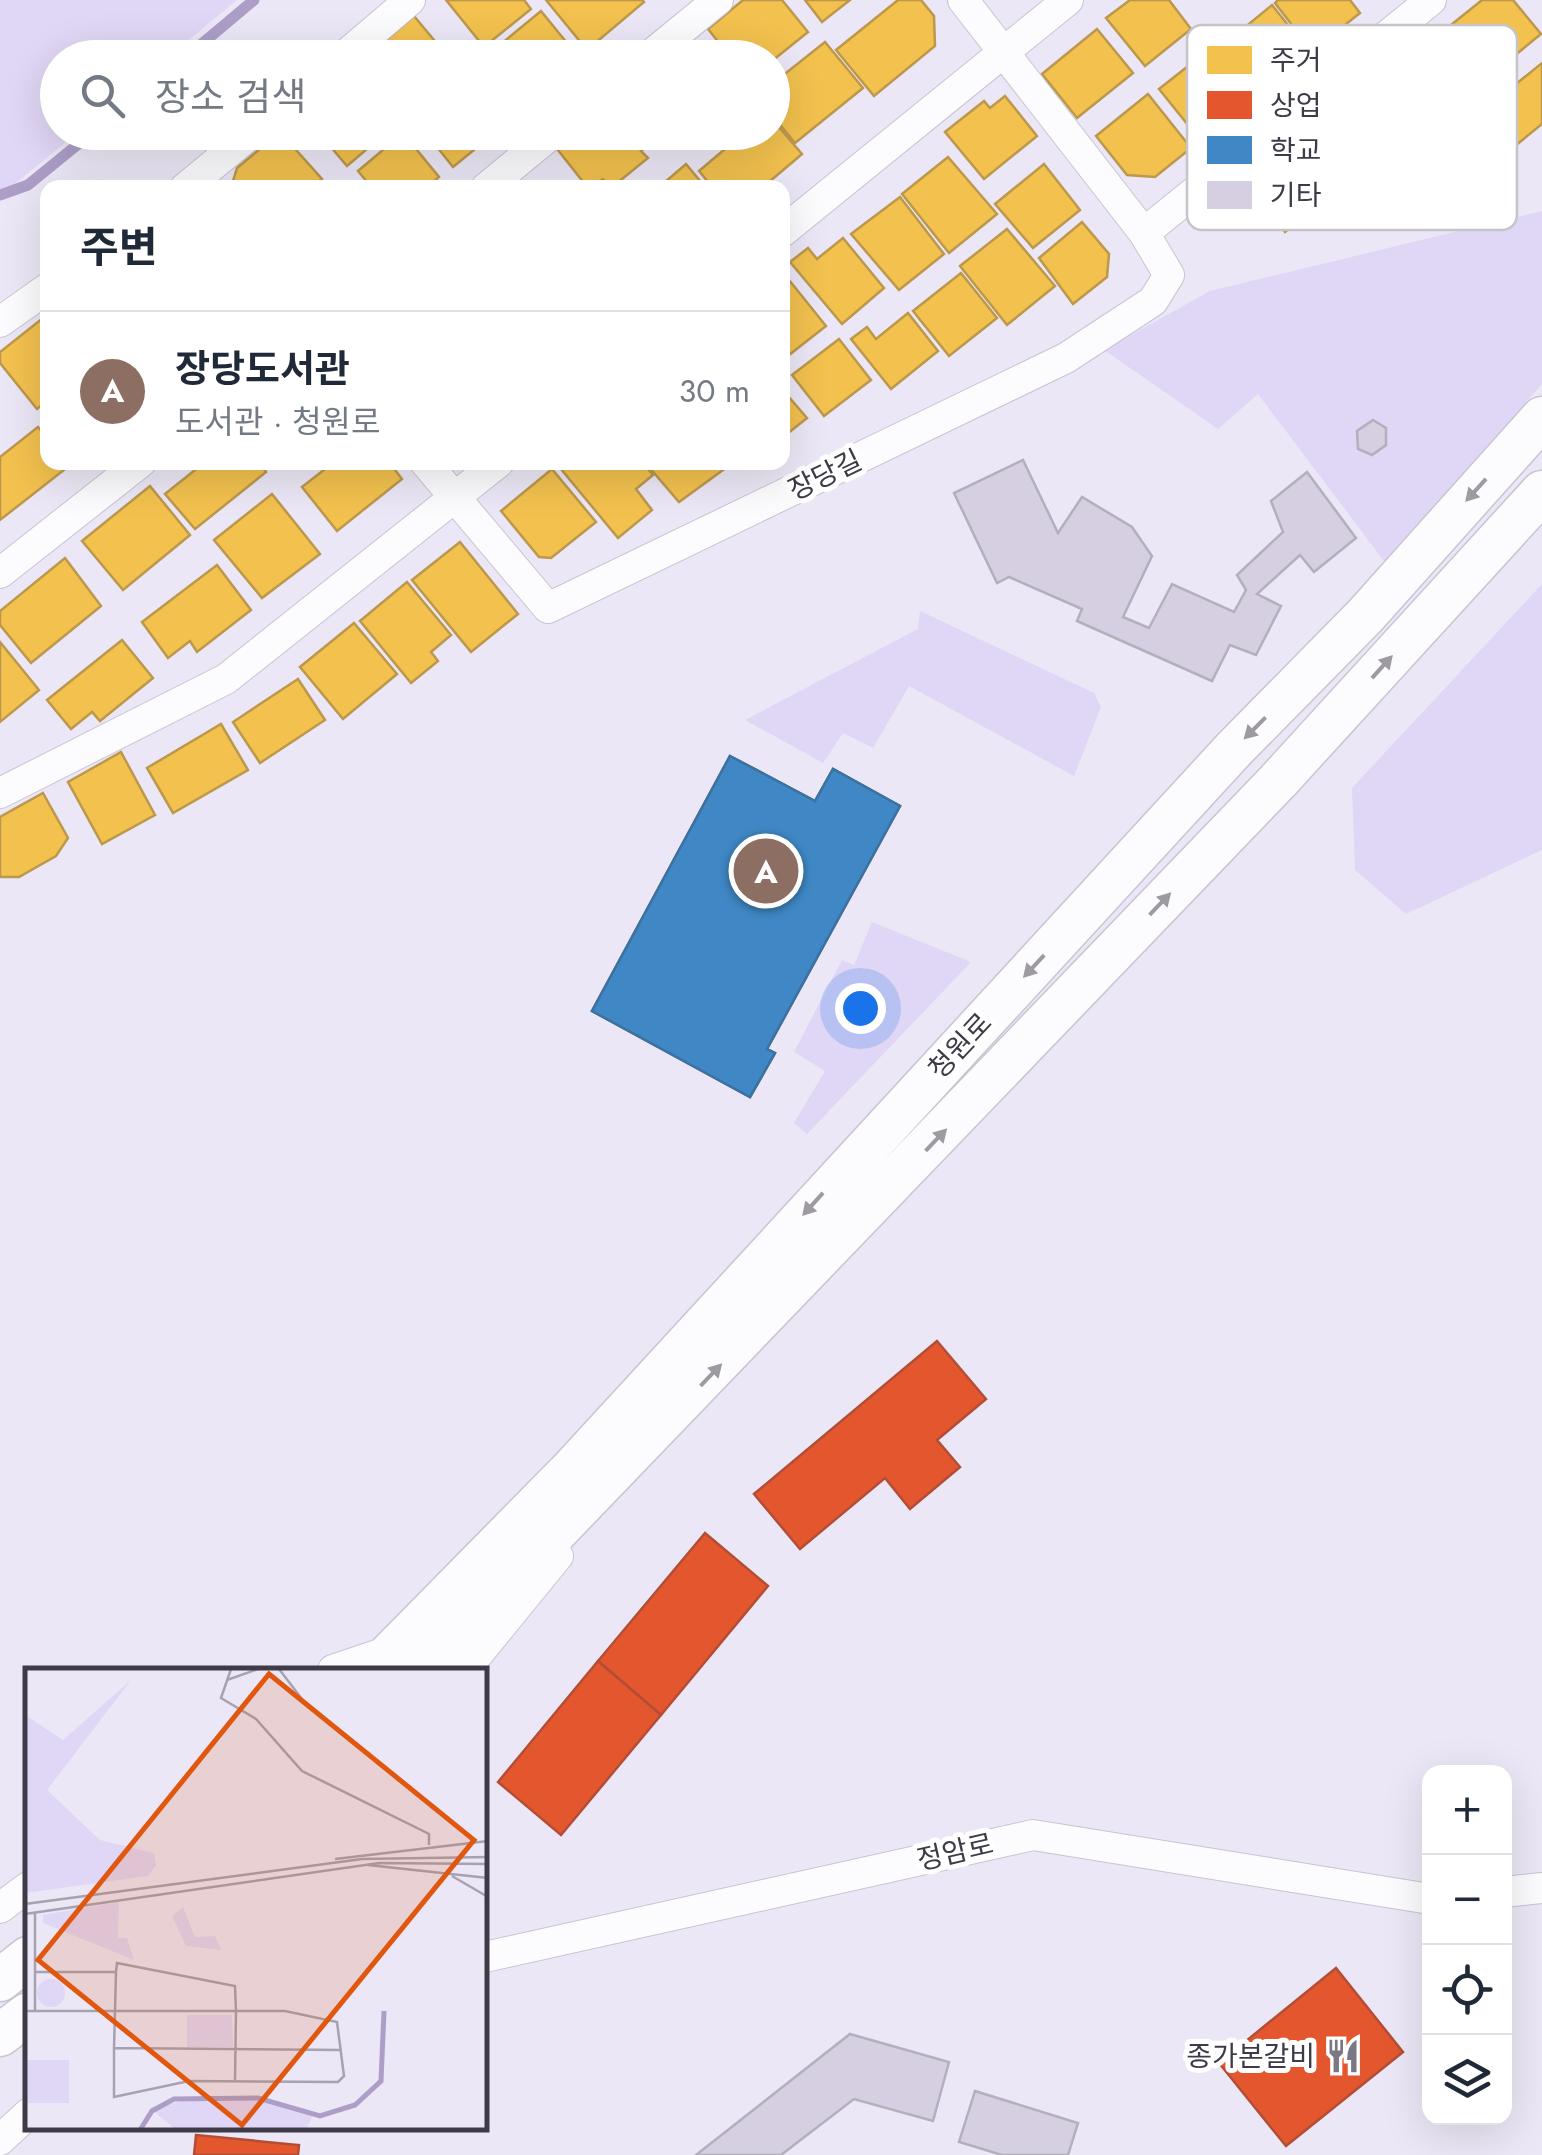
<!DOCTYPE html>
<html lang="ko">
<meta charset="utf-8">
<style>
:root{--surface:#fff;--page:#f6f6f7;--text:#1f2937;--muted:#747a83;--line:#e0e1e3;--accent:#7b7784}
body{margin:0;font-family:Jost,"Noto Sans KR",sans-serif;background:var(--page);color:var(--text)}
.controls{position:absolute;right:30px;bottom:30px;display:grid;overflow:hidden;border-radius:20px;box-shadow:0 10px 40px #0002}
.controls button{width:90px;height:90px;display:grid;place-items:center;padding:0;border:0;border-bottom:2px solid var(--line);background:var(--surface);color:var(--text);font:50px sans-serif}
.you{position:absolute;left:860px;top:1008px;width:35px;height:35px;margin:-25px;border:8px solid #fff;border-radius:50%;background:#1a73e8;box-shadow:0 0 0 15px #1a73e833}
.badge{display:grid;place-items:center;width:65px;height:65px;border-radius:50%;background:var(--accent);color:#fff;font-size:32px;font-weight:700}
.pin{position:absolute;translate:-50% -50%;border:5px solid #fff;box-shadow:0 2px 10px #0006}
.list{margin:0;padding:0;list-style:none}
h2{display:flex;justify-content:space-between;align-items:center;height:130px;margin:0;padding:0 40px;font-size:42px}
h2 small{font-size:32px;font-weight:400;color:var(--muted)}
.list li{display:grid;grid-template-columns:65px 1fr auto;gap:30px;align-items:center;box-sizing:border-box;height:160px;padding:0 40px;border-top:2px solid var(--line)}
.list b{display:block;font-size:38px;white-space:nowrap}
.list p{margin:0;font-size:32px;white-space:nowrap;color:var(--muted)}
.list em{font-size:32px;font-style:normal;color:var(--muted)}
.icon{flex:none;width:55px;height:55px;fill:none;stroke:currentColor;stroke-width:2;stroke-linecap:round;stroke-linejoin:round}
.map{position:relative;flex:none;width:1542px;height:2155px;overflow:hidden}
.search{position:absolute;background:var(--surface);box-shadow:0 10px 40px #0002;left:40px;top:40px;width:750px;height:110px;display:flex;align-items:center;gap:25px;box-sizing:border-box;padding:0 35px;border-radius:55px;color:var(--muted);font-size:38px}
.panel{position:absolute;background:var(--surface);box-shadow:0 10px 40px #0002;left:40px;top:180px;width:750px;height:290px;border-radius:20px}
.map>svg:first-child{display:block}
.green{fill:#e0d6f5}
.homes{fill:#f2c14e;stroke:#bc984c;stroke-width:2.5}
.shops{fill:#e4572e;stroke:#b24e36;stroke-width:2.5}
.schools{fill:#3f88c5;stroke:#3f719f;stroke-width:2.5;fill-rule:evenodd}
.lines{fill:none;stroke-linecap:round;stroke-linejoin:round}
.stream{stroke:#ac9ec7;stroke-width:11}
.building{fill:#d5cfe1;stroke:#b3afbc;stroke-width:2.5}
.street-casing{stroke:#c8c4d1;stroke-width:32}
.secondary-casing{stroke:#c8c4d1;stroke-width:45}
.street{stroke:#fcfbfe;stroke-width:30}
.secondary{stroke:#fcfbfe;stroke-width:42}
.oneway{fill:#9d9aa2}
.labels{text-anchor:middle;dominant-baseline:central;stroke-width:10;stroke-linejoin:round;paint-order:stroke}
.street-label{font-size:28px;fill:#3e3a47;stroke:#fff}
.poi-label{font-size:28px;fill:#3e3a47;stroke:#fff;text-anchor:end}
.inset-river{fill:none;stroke:#ac9ec7;stroke-width:5}
.inset-road{fill:none;stroke:#a6a2b0;stroke-width:2.5}
.view{fill:#e0570f;fill-opacity:0.15;stroke:#e0570f;stroke-width:5}
.inset-edge{fill:none;stroke:#3e3a47;stroke-width:5}
.key{fill:#fff;stroke:#c5c4c8;stroke-width:2.5}
.key-label{font-size:28px;fill:#3e3a47}
</style>
<div class="map">
<svg width="1542" height="2155" viewBox="0 0 1542 2155">
<rect width="100%" height="100%" fill="#ece7f6"/>
<!-- green -->
<g class="green">
<polygon points="0,0 237,0 168,57 58,58 58,132 77,133 0,196"/>
<polygon points="1542,211 1542,384 1384,561 1258,394 1218,429 1104,350 1210,291"/>
<polygon points="1542,584 1542,850 1406,914 1355,870 1352,788"/>
<polygon points="920,611 1094,693 1101,707 1074,776 909,686 873,748 843,733 823,763 745,720 918,629"/>
<polygon points="872,922 971,962 807,1134 794,1123 825,1071 794,1052 842,960 854,965"/>
</g>
<!-- homes -->
<g class="homes">
<polygon points="446,0 524,0 531,9 484,47"/>
<polygon points="546,0 642,0 644,2 587,50"/>
<polygon points="743,0 782,0 808,32 772,61 731,58 708,29"/>
<polygon points="805,0 850,0 822,22"/>
<polygon points="898,0 921,0 934,16 935,46 874,96 836,50"/>
<polygon points="1130,0 1169,0 1191,29 1145,66 1106,18"/>
<polygon points="1278,0 1350,0 1360,13 1312,51 1275,3"/>
<polygon points="1482,0 1513,0 1541,34 1491,75 1451,25"/>
<polygon points="1272,5 1288,25 1277,34 1299,62 1259,94 1221,47"/>
<polygon points="541,11 576,54 484,58"/>
<polygon points="414,16 449,58 371,58 369,55"/>
<polygon points="1097,29 1133,73 1077,118 1042,74"/>
<polygon points="825,42 863,88 795,143 772,115 772,84"/>
<polygon points="1211,48 1251,98 1200,140 1159,89"/>
<polygon points="1542,63 1542,124 1515,146 1485,109"/>
<polygon points="1148,94 1191,148 1155,177 1127,175 1096,136"/>
<polygon points="1005,96 1037,136 984,179 945,132 984,101 990,108"/>
<polygon points="772,119 802,154 762,188 713,188 699,171 745,132 772,132"/>
<polygon points="280,132 322,179 312,188 239,188 233,181 237,168"/>
<polygon points="318,132 387,132 347,166"/>
<polygon points="425,132 496,132 453,167"/>
<polygon points="577,132 649,132 655,139 641,151 648,158 611,188 603,179 588,188 557,149"/>
<polygon points="403,133 439,177 427,188 372,188 358,171"/>
<polygon points="948,157 997,214 949,253 902,194"/>
<polygon points="1287,159 1322,203 1285,232 1274,218 1258,222 1239,197"/>
<polygon points="686,164 706,188 658,188"/>
<polygon points="1044,164 1080,210 1033,248 995,204"/>
<polygon points="900,197 944,254 899,290 851,234"/>
<polygon points="1082,222 1109,254 1107,277 1073,304 1039,258"/>
<polygon points="1007,229 1055,286 1007,325 960,266"/>
<polygon points="843,238 884,288 842,324 790,262 808,248 817,259"/>
<polygon points="961,273 997,318 949,356 913,311"/>
<polygon points="789,280 826,326 789,355 782,348 782,285"/>
<polygon points="908,313 938,351 891,389 851,339 867,327 876,339"/>
<polygon points="48,314 48,400 37,409 0,363 0,352"/>
<polygon points="839,339 871,380 824,416 792,375"/>
<polygon points="782,389 807,418 782,438"/>
<polygon points="38,427 48,439 48,462 69,466 0,520 0,457"/>
<polygon points="205,462 259,462 266,472 195,529 165,494"/>
<polygon points="334,462 389,462 402,479 337,531 302,487"/>
<polygon points="642,462 653,475 636,489 652,510 618,538 556,463"/>
<polygon points="654,462 734,462 679,502 649,467"/>
<polygon points="552,469 596,522 551,558 539,557 501,511"/>
<polygon points="150,486 190,535 123,590 82,541"/>
<polygon points="272,494 320,554 262,598 214,540"/>
<polygon points="460,542 518,614 471,652 412,580"/>
<polygon points="65,558 101,606 31,663 0,625 0,611"/>
<polygon points="217,565 251,610 197,652 190,641 168,658 142,622"/>
<polygon points="407,582 451,635 431,652 438,661 411,683 360,621"/>
<polygon points="354,623 397,674 343,719 300,667"/>
<polygon points="122,640 153,678 100,721 92,712 71,729 47,700"/>
<polygon points="0,642 39,690 0,722"/>
<polygon points="298,679 325,720 260,763 233,722"/>
<polygon points="221,724 248,770 173,813 147,768"/>
<polygon points="121,752 155,815 102,844 68,782"/>
<polygon points="43,793 68,838 56,856 19,877 0,877 0,817"/>
</g>
<!-- shops -->
<g class="shops">
<polygon points="937,1341 986,1399 937,1440 960,1467 910,1509 885,1478 800,1549 754,1494"/>
<polygon points="705,1533 768,1586 661,1715 598,1661"/>
<polygon points="598,1661 661,1715 561,1835 498,1782"/>
<polygon points="1336,1968 1403,2052 1286,2146 1219,2063"/>
<polygon points="196,2135 299,2145 298,2155 194,2155"/>
</g>
<!-- schools -->
<g class="schools">
<path d="M730,756l85,45 18,-32 67,37 -133,243 8,4 -25,44 -158,-86zM715,930l38,19 -48,92 -38,-20z"/>
<polygon points="730,756 815,801 833,769 900,806 767,1049 775,1053 750,1097 592,1011"/>
</g>
<g class="lines">
<!-- stream -->
<g class="stream">
<polyline points="185,58 254,0"/>
<polyline points="0,195 28,185 93,132"/>
</g>
</g>
<!-- building -->
<g class="building">
<polygon points="1373,420 1386,428 1386,445 1372,455 1358,449 1357,431"/>
<polygon points="1023,460 1058,533 1082,497 1132,527 1152,556 1123,617 1149,628 1172,584 1234,612 1246,590 1237,575 1283,532 1271,501 1307,472 1356,538 1314,572 1300,555 1257,594 1281,606 1256,655 1230,645 1212,681 1077,621 1082,609 1009,577 997,583 954,493"/>
<polygon points="850,2034 949,2062 933,2121 854,2099 781,2155 696,2155"/>
<polygon points="975,2091 1078,2123 1068,2155 1002,2155 959,2142"/>
</g>
<g class="lines">
<!-- street casing -->
<g class="street-casing">
<g id="street">
<polyline points="342,58 410,0"/>
<polyline points="647,58 718,0"/>
<polyline points="185,188 253,132"/>
<polyline points="486,188 554,132"/>
<polyline points="782,232 1068,0"/>
<polyline points="1144,233 1431,0"/>
<polyline points="0,322 48,288"/>
<polyline points="425,462 548,608 1066,358 1153,301 1169,275 1144,233 963,0"/>
<polyline points="0,573 141,462"/>
<polyline points="0,793 226,679 499,462"/>
<polyline points="333,1670 392,1650"/>
<polyline points="465,1670 558,1556"/>
<polyline points="1504,1892 1542,1888"/>
<polyline points="0,1908 28,1887"/>
<polyline points="485,1957 1033,1835 1430,1899"/>
<polyline points="0,2140 28,2114"/>
</g>
</g>
<!-- secondary casing -->
<g class="secondary-casing">
<g id="secondary">
<polyline points="374,1670 572,1469 1234,749 1365,616 1542,418"/>
<polyline points="423,1670 1278,781 1542,492"/>
<polyline points="0,1980 28,1958"/>
<polyline points="0,2035 28,2014"/>
</g>
</g>
<!-- street -->
<use href="#street" class="street"/>
<!-- secondary -->
<use href="#secondary" class="secondary"/>
</g>
<!-- one-way arrows -->
<defs><path id="oneway-solid" d="M-6-.8H1V-3.2L6.5 0L1 3.2V.8H-6Z" transform="scale(2.5)"/></defs>
<g class="oneway">
<use href="#oneway-solid" transform="translate(1476 490) rotate(132)"/>
<use href="#oneway-solid" transform="translate(1382 667) rotate(-48)"/>
<use href="#oneway-solid" transform="translate(1255 728) rotate(135)"/>
<use href="#oneway-solid" transform="translate(1160 904) rotate(-46)"/>
<use href="#oneway-solid" transform="translate(1034 966) rotate(133)"/>
<use href="#oneway-solid" transform="translate(936 1140) rotate(-46)"/>
<use href="#oneway-solid" transform="translate(813 1204) rotate(132)"/>
<use href="#oneway-solid" transform="translate(711 1375) rotate(-46)"/>
</g>
<!-- icons -->
<defs>
<g id="restaurant-bare" transform="scale(2.7)"><path d="M-5-6h1v4h1v-4h1v4h1v-4h1v5L-1.5 .5V6h-2V.5L-5-1ZM5-6V6H3V1.5H1.5Q1.5-4 5-6Z" fill="#7b7784" stroke="#fff" stroke-width="2.5" paint-order="stroke"/></g>
</defs>
<g fill-rule="evenodd">
<use href="#restaurant-bare" x="1343" y="2056"/>
</g>
<g class="labels">
<!-- street labels -->
<g class="street-label">
<text transform="translate(825 475) rotate(-26)">장당길</text>
<text transform="translate(960 1046) rotate(-47)">청원로</text>
<text transform="translate(955 1852) rotate(-13)">정암로</text>
</g>
<!-- poi labels -->
<g class="poi-label">
<text x="1315" y="2056">종가본갈비</text>
</g>
</g>
<!-- overview -->
<g transform="translate(25 1668)">
<rect width="462" height="462" fill="#ece7f6"/>
<path d="M106,12l-84,110 53,50 54,13 2,12 -8,11 -123,17v-178l38,25zM94,234l-1,36h9l7,22 -91,-37v-8zM158,239l12,30 20,-1 6,14 -35,-4 -14,-30zM12 325a14 14 0 1 1 28 0a14 14 0 1 1-28 0ZM162,347h45l1,32h-46zM0,392h44v43h-44zM242,431l46,16 -7,15h-130l-26,-22 38,-8z" fill="#e0d6f5"/>
<path class="inset-river" d="M115,462l12,-19 22,-12 84,-1 62,18 35,-11 26,-24 3,-70"/>
<path class="inset-road" d="M206,1l-10,29 35,21 46,52 127,63v11M254,1l26,34M202,12l31,-11M310,191l153,-18M343,197l120,13M427,208l36,21M0,236l337,-45 126,-2M10,244v99M0,246l354,-51 109,1M10,304h81M0,343h260l52,11 7,54 -6,6 -149,-1 -75,16v-49l1,-37 1,-39 1,-9 118,23 1,25 -1,69M89,380l227,2"/>
<path class="view" d="M244,6l205,166 -232,285 -204,-165z"/>
<rect width="462" height="462" class="inset-edge"/>
</g>
<!-- legend -->
<rect x="1187" y="25" width="330" height="205" rx="15" class="key"/>
<rect x="1207" y="46" width="45" height="28" fill="#f2c14e"/>
<rect x="1207" y="91" width="45" height="28" fill="#e4572e"/>
<rect x="1207" y="136" width="45" height="28" fill="#3f88c5"/>
<rect x="1207" y="181" width="45" height="28" fill="#d5cfe1"/>
<g class="key-label">
<text x="1270" y="70">주거</text>
<text x="1270" y="115">상업</text>
<text x="1270" y="160">학교</text>
<text x="1270" y="205">기타</text>
</g>
</svg>
<div class="controls">
<button>+</button>
<button>−</button>
<button><svg class="icon" aria-label="locate" viewBox="0 0 24 24"><circle cx="12" cy="12" r="6"/><path d="M12 2v4M12 18v4M2 12h4M18 12h4"/></svg></button>
<button><svg class="icon" aria-label="layers" viewBox="0 0 24 24"><path d="M12 4l9 5-9 5-9-5zM3 14l9 5 9-5"/></svg></button>
</div>
<div class="you"></div>
<div class="pin badge" style="left:766px;top:871px;background:#8d6e63">A</div>
<div class="search"><svg class="icon" aria-label="search" viewBox="0 0 24 24"><circle cx="10" cy="10" r="6"/><path d="M15 15l6 6"/></svg>장소 검색</div>
<section class="panel">
<h2>주변<small></small></h2>
<ul class="list">
<li><span class="badge" style="background:#8d6e63">A</span><div><b>장당도서관</b><p>도서관 · 청원로</p></div><em>30 m</em></li>
</ul>
</section>
</div>
